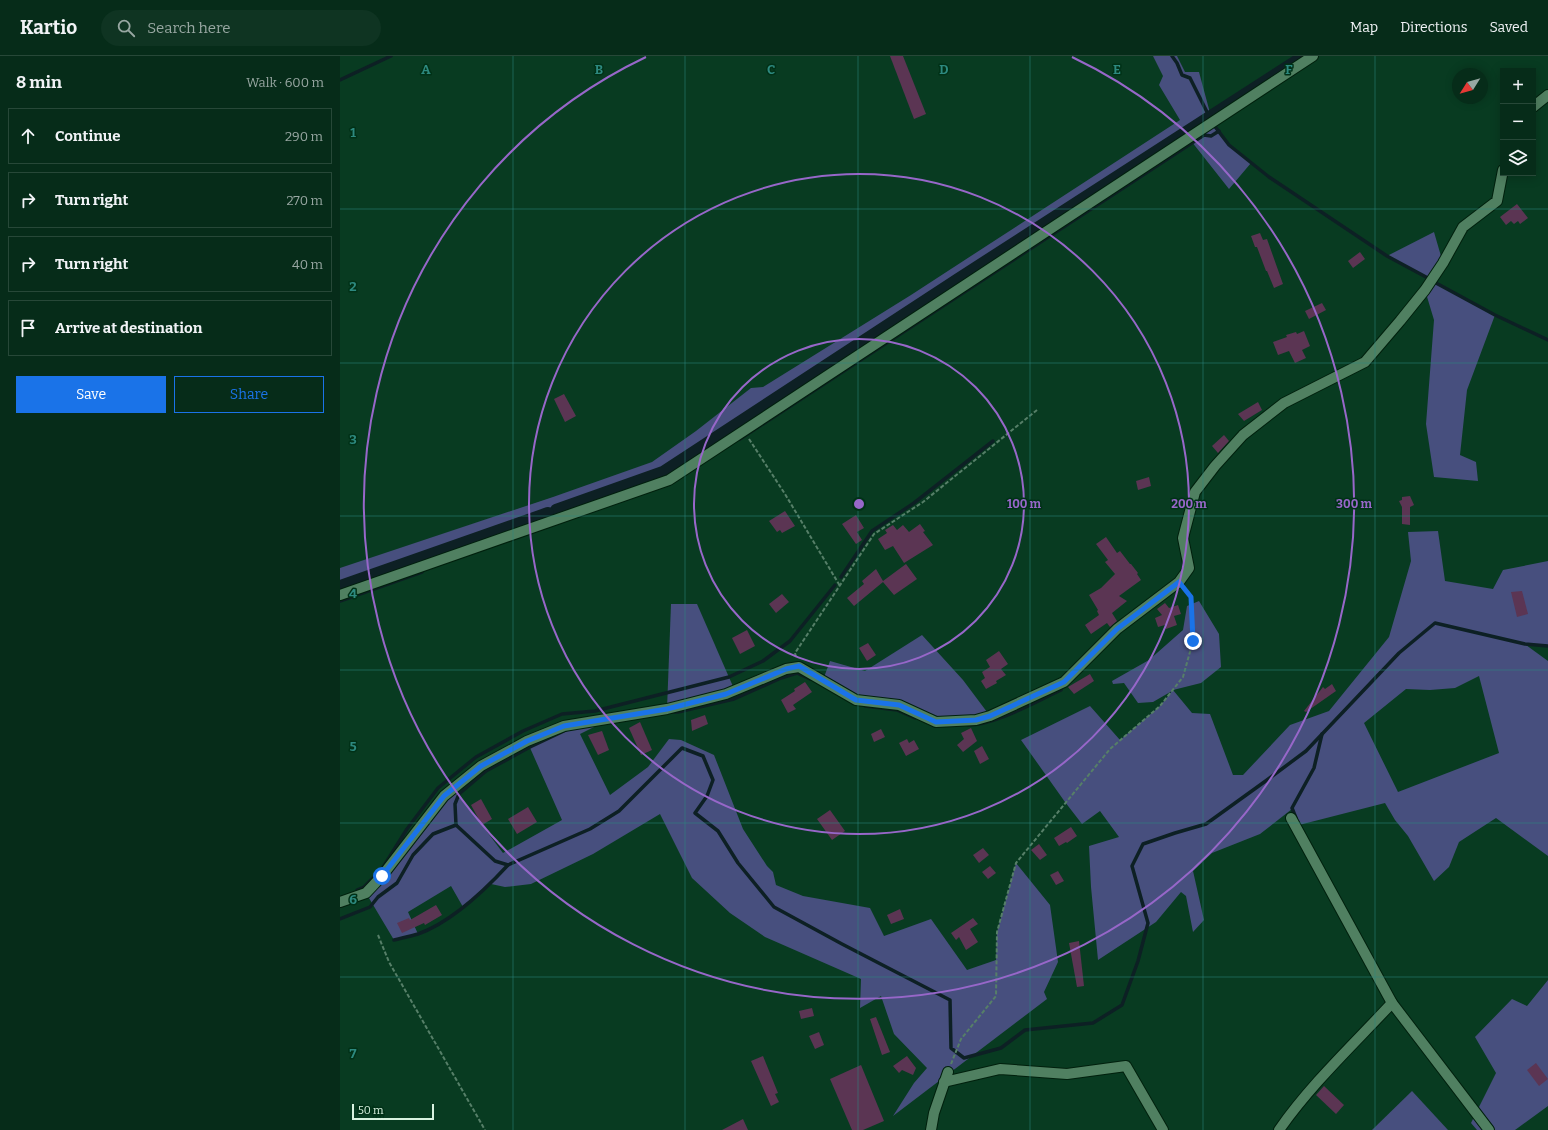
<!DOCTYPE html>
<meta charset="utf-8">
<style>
:root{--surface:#062c19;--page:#0f3422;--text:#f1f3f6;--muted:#98a7a2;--line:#274838;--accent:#1a73e8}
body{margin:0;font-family:Bitter,serif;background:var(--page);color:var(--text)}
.controls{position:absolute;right:12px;top:12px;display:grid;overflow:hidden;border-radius:0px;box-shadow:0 2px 10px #0003}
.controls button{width:36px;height:36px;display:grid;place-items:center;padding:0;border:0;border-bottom:1px solid var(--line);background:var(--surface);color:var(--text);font:20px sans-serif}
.compass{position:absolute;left:1112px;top:12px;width:36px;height:36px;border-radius:50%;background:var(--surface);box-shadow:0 2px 10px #0003;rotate:233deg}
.scale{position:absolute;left:12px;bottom:10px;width:82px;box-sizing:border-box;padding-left:4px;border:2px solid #d9f2e0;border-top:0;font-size:11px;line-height:14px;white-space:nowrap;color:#d9f2e0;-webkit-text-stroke:3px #003117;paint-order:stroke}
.stop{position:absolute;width:12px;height:12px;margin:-9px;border:3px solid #1a73e8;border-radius:50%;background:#fff}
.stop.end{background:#1a73e8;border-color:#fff;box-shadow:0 1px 4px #0008}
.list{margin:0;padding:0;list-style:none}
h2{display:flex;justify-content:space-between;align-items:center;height:52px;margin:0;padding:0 16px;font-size:17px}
h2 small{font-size:13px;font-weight:400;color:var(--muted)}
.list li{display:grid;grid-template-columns:26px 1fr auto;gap:12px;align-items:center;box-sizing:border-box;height:56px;margin:0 8px 8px;padding:0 8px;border:1px solid var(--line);border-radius:0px}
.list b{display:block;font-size:15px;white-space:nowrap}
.list em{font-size:13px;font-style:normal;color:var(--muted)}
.actions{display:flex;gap:8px;padding:12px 16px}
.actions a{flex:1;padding:9px 0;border:1px solid var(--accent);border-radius:0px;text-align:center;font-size:14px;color:var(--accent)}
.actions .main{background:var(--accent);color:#fff}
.icon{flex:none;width:22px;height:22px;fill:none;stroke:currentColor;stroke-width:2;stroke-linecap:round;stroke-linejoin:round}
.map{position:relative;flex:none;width:1208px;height:1074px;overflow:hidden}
header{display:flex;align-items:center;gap:24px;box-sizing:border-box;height:56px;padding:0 20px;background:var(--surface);border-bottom:1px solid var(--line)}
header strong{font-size:19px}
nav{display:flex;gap:22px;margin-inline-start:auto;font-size:14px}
.search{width:280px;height:36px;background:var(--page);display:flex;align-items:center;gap:10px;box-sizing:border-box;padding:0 14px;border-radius:22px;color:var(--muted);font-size:15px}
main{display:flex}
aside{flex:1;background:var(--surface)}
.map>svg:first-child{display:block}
.green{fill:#474f7e;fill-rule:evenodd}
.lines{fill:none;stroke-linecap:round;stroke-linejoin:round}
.stream{stroke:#0d2024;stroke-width:3.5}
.canal{stroke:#0d2024;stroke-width:12}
.building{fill:#5b3553}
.minor-casing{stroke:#00200d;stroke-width:12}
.path{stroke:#567f68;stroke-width:2;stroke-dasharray:4 2;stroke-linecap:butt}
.minor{stroke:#508061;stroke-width:10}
.route{stroke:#1a73e8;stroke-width:5}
.grid{fill:none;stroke:#2d897f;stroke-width:1;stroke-opacity:0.55}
.ring{fill:none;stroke:#9767c9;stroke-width:2}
.grid-label{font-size:13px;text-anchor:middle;font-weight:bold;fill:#2d897f;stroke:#003117;stroke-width:3;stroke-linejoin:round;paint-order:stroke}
.centre{fill:#9767c9;stroke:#003117;stroke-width:2}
.ring-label{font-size:12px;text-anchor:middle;font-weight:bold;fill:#9767c9;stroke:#003117;stroke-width:3;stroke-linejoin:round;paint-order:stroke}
</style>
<header>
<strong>Kartio</strong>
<div class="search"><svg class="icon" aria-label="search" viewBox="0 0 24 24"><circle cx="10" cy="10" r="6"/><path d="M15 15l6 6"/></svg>Search here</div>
<nav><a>Map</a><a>Directions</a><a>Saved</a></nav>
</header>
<main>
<aside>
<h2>8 min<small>Walk · 600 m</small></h2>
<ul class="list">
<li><svg class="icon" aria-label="ahead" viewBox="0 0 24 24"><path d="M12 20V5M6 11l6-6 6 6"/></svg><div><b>Continue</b></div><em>290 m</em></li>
<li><svg class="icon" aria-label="right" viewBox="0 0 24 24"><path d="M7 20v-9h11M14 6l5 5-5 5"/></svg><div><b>Turn right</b></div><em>270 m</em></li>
<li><svg class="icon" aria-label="right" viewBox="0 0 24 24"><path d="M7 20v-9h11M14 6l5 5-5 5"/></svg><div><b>Turn right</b></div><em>40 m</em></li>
<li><svg class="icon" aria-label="arrive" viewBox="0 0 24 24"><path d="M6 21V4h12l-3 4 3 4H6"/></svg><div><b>Arrive at destination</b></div></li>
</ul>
<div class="actions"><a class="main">Save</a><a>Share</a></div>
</aside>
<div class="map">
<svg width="1208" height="1074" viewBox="0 0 1208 1074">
<rect width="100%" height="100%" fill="#083b21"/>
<!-- green -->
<g class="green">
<polygon points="813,0 837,0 845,16 859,16 873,68 889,90 911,107 889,133 848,81 329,424 0,539 0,512 213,441 312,406 356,375 411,332 423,331 571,239 840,64 819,29 823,20"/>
<polygon points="1094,176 1103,207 1096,227 1155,259 1127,334 1120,399 1136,406 1138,425 1094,421 1086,368 1094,264 1085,234 1086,221 1047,200"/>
<path d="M1098,475l7,50 48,8 10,-19 45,-9v84h-22l22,16v195l-52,-38 -37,24 -10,25 -15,14 -26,-45 -13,-16 -10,-17 -86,22 -7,-16 -32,25 -48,19 -19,18 11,49 -11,12 -7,-36 -5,-4 -25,30 -58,38 -7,-73 -2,-41 30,-9 -19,-26 -18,13 -17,-22 -44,-62 69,-34 30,34 40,-34 12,-15 -19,11 -15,1 -14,-20 -11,1 -1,-3 37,-21 34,-30 4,-24 12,-5 20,33 2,33 -20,16 -28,7 19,23 18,1 23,61h10l47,-50 39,-14 60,-74 22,-76 -3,-29zM1139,620l20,77 -101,39 -34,-69 42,-34 24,1 25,-2z"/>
<polygon points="331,548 357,548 395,635 327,653"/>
<polygon points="582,579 623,624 650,660 596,666 559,649 516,644 483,624 490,605 525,615"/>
<polygon points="258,669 240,678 270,739 308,711 329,683 341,684 374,699 403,773 427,810 433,816 436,829 463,840 530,852 544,880 591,863 627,914 656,904 657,876 676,807 710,849 718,906 704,936 707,943 553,1060 574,1027 587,1012 554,978 541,940 520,952 521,923 425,881 390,857 352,822 320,758 253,798 191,828 165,831 151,828 123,851 111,830 68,856 78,878 54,884 26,837 114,732 163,797 222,764 187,685 224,670"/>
<polygon points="1208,924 1208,1050 1175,1074 1137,1074 1131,1067 1156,1017 1135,981 1172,943 1187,950"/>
<polygon points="1072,1035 1108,1074 1032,1074"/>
</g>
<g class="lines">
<!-- stream -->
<g class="stream">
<polyline points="832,0 837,7 842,19 850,22 871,64"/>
<polyline points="0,24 51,0"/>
<polyline points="873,68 889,89 929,121 1047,200 1086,221"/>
<polyline points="1096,227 1155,259 1208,284"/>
<polyline points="400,383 864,79 871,80 879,75"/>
<polyline points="501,521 532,475 574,447 653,385"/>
<polyline points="0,545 82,516"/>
<polyline points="525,650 557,654 575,662"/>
<polyline points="330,656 338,656 394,643 441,622 457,617 470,623"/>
<path d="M628,669c27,0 67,-23 93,-35"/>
<polyline points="956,762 952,752 974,712 982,678"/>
<polyline points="116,769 115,748 119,738 146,715 190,691 226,674"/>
<polyline points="42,813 67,773 98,732 136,701 183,675 222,658 255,655 389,621 423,605 450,585 495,529"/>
<polyline points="17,834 24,831 38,817"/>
<polyline points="0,863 30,851 38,841 57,827 73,799 93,778 116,769 155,805 168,809 250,773 279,755 342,692 363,700 373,724 367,740 355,757 378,775 398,807 434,851 502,888 610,944 611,992 624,1002 661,992 685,974 753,967 782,949 798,905 808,867 792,810 803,788 835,777 866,768 927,724 966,695 1059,597 1095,567 1185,588 1208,590"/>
<path d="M54,884c8,-2 17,-4 24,-6 34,-12 66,-43 90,-69"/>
</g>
<!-- canal -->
<g class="canal">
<polyline points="216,454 323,416 618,223 964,0"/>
<polyline points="0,530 208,457"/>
</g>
</g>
<!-- building -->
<g class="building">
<polygon points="550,0 563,0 586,58 574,63"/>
<polygon points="1177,148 1188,162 1180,168 1178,165 1174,168 1171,165 1166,169 1160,161"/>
<polygon points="920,177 923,184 927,183 943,228 934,232 927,215 926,215 917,191 915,191 911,180"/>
<polygon points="1020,196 1025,203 1013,212 1008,205"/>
<polygon points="982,247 986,254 969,263 965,255"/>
<polygon points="964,275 970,290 962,294 966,302 955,307 949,295 938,299 933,286 947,281 946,279 956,276 957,278"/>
<polygon points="224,338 236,360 225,366 214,343"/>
<polygon points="918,346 922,354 904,365 898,358"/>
<polygon points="884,379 889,385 878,397 872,390"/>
<polygon points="809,421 811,430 798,434 796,425"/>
<polygon points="1070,440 1074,449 1070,451 1070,469 1062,468 1062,451 1059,445 1062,444 1062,441"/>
<polygon points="445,455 455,470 442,477 440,474 437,476 429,465"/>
<polygon points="516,459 524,472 517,476 522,484 516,488 502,468"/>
<polygon points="580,468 585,475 583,476 593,489 564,507 553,490 545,494 538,483 547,477 545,474 553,469 557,474 563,469 569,476"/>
<polygon points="766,481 777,497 780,495 790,508 791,508 798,517 797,518 801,524 779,540 787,545 772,557 777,565 770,571 767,567 751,578 745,569 759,559 757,555 758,554 749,539 761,532 775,518 765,506 768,504 756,488"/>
<polygon points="566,508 577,523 554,539 543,526 514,550 507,542 524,528 522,525 536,513 543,525"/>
<polygon points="1182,535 1188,558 1177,561 1171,536"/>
<polygon points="442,538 449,546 436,557 429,548"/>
<polygon points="825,547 829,552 838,549 841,558 834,560 837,569 826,573 825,569 818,571 815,562 822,559 817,553"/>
<polygon points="407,574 415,590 400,598 392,582"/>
<polygon points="528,587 536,599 527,605 519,592"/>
<polygon points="659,595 668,608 661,613 666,619 656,625 657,627 646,633 641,625 645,622 642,616 650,611 646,604"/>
<polygon points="750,618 754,625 734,638 728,631"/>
<polygon points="465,626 472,636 453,649 456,653 448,657 441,644 455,635 454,633"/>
<polygon points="992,628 996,635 966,656 964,655 983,631 985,633"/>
<polygon points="365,659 368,668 352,675 351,664"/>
<polygon points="300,666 312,694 301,699 289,672"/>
<polygon points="631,672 637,685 623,696 617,689 624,683 621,677"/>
<polygon points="541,673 545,681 534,686 531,678"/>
<polygon points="262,675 269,694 258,699 248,679"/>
<polygon points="567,683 569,687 574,684 579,693 566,700 559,687"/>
<polygon points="642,690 649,703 640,708 634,695"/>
<polygon points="141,743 152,763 142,769 131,749"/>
<polygon points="188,751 197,766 177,778 168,763"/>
<polygon points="490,754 505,775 492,784 477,763"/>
<polygon points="731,771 737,780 727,787 726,786 719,790 714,782"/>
<polygon points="699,788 707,799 700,804 691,794"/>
<polygon points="643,792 649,799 639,807 633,799"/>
<polygon points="650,810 656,817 648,823 642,816"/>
<polygon points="718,815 724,825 716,829 710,819"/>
<polygon points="96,849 102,859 85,869 84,867 62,877 57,867 69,862 70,864"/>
<polygon points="560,853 564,863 551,868 547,859"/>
<polygon points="633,862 638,868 630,873 638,886 626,894 619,881 616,884 611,877"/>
<polygon points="739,885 744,930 737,931 729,887"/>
<polygon points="472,952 474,960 461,963 459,955"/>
<polygon points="536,961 550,996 542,999 530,963"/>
<polygon points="479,976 484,989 475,993 469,980"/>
<polygon points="423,1000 438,1037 435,1038 439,1046 431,1050 411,1005"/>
<polygon points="567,1000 576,1012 573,1019 562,1014 559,1017 553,1010"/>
<polygon points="1196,1007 1208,1023 1199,1030 1187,1014"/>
<polygon points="521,1009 544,1065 523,1074 512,1074 490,1023"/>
<polygon points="984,1030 1004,1049 996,1058 976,1039"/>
<polygon points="403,1063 408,1074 382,1074"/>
</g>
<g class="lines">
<!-- minor casing -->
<g class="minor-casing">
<g id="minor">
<polyline points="1193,51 1208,39"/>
<polyline points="0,539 329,424 973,0"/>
<polyline points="951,762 1052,947 1149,1074"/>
<polyline points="0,846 26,837 42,820 104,740 141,710 187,685 224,670 327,653 386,638 446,613 459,611 516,644 559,649 596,666 636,664 650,660 724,626 777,573 839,526 849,512 843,482 855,436 875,410 903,379 944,347 1025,306 1060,265 1085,234 1103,207 1123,171 1157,145 1163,114"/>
<polyline points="604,1026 660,1013 727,1018 786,1010 823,1074"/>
<polyline points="591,1074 594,1057 608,1016"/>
<path d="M939,1074c32,-46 75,-86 113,-127"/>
</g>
</g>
<!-- path -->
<g class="path">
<polyline points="409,383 445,438 500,530"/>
<polyline points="456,601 455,597 534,478 583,446 697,354"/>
<polyline points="38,879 49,906 145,1074"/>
<polyline points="611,1008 621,983 656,940 657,876 676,807 770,693 820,650 843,621 853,585 851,541 845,533"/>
</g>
<!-- minor -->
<use href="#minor" class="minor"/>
</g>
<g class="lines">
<!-- route -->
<polyline class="route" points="42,820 104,740 141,710 187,685 224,670 327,653 386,638 446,613 459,610 516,644 559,649 596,666 636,664 650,660 724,626 777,573 839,526 851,541 853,585"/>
</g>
<!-- grid -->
<path class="grid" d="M173,0v1074M345,0v1074M518,0v1074M690,0v1074M863,0v1074M1035,0v1074M0,153h1208M0,307h1208M0,460h1208M0,614h1208M0,767h1208M0,921h1208"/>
<!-- distance rings -->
<g class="ring">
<circle cx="519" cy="448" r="165"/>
<circle cx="519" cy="448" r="330"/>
<path d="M732 1A495 495 0 1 1 306 1"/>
</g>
<g class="grid-label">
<text x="86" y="18">A</text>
<text x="259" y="18">B</text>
<text x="431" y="18">C</text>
<text x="604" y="18">D</text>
<text x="777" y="18">E</text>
<text x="949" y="18">F</text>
<text x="13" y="81">1</text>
<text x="13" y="235">2</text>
<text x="13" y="388">3</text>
<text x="13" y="542">4</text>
<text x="13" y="695">5</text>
<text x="13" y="848">6</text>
<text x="13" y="1002">7</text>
</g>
<circle cx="519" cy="448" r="6" class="centre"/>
<g class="ring-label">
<text x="684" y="452">100 m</text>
<text x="849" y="452">200 m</text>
<text x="1014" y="452">300 m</text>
</g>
</svg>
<div class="controls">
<button>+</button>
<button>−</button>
<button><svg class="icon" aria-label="layers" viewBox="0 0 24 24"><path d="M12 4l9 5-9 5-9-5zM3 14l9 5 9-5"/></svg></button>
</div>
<svg class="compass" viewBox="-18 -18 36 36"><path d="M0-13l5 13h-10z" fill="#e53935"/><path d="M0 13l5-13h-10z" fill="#98a7a2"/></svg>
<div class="scale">50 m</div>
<div class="stop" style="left:42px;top:820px"></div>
<div class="stop end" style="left:853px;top:585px"></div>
</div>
</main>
